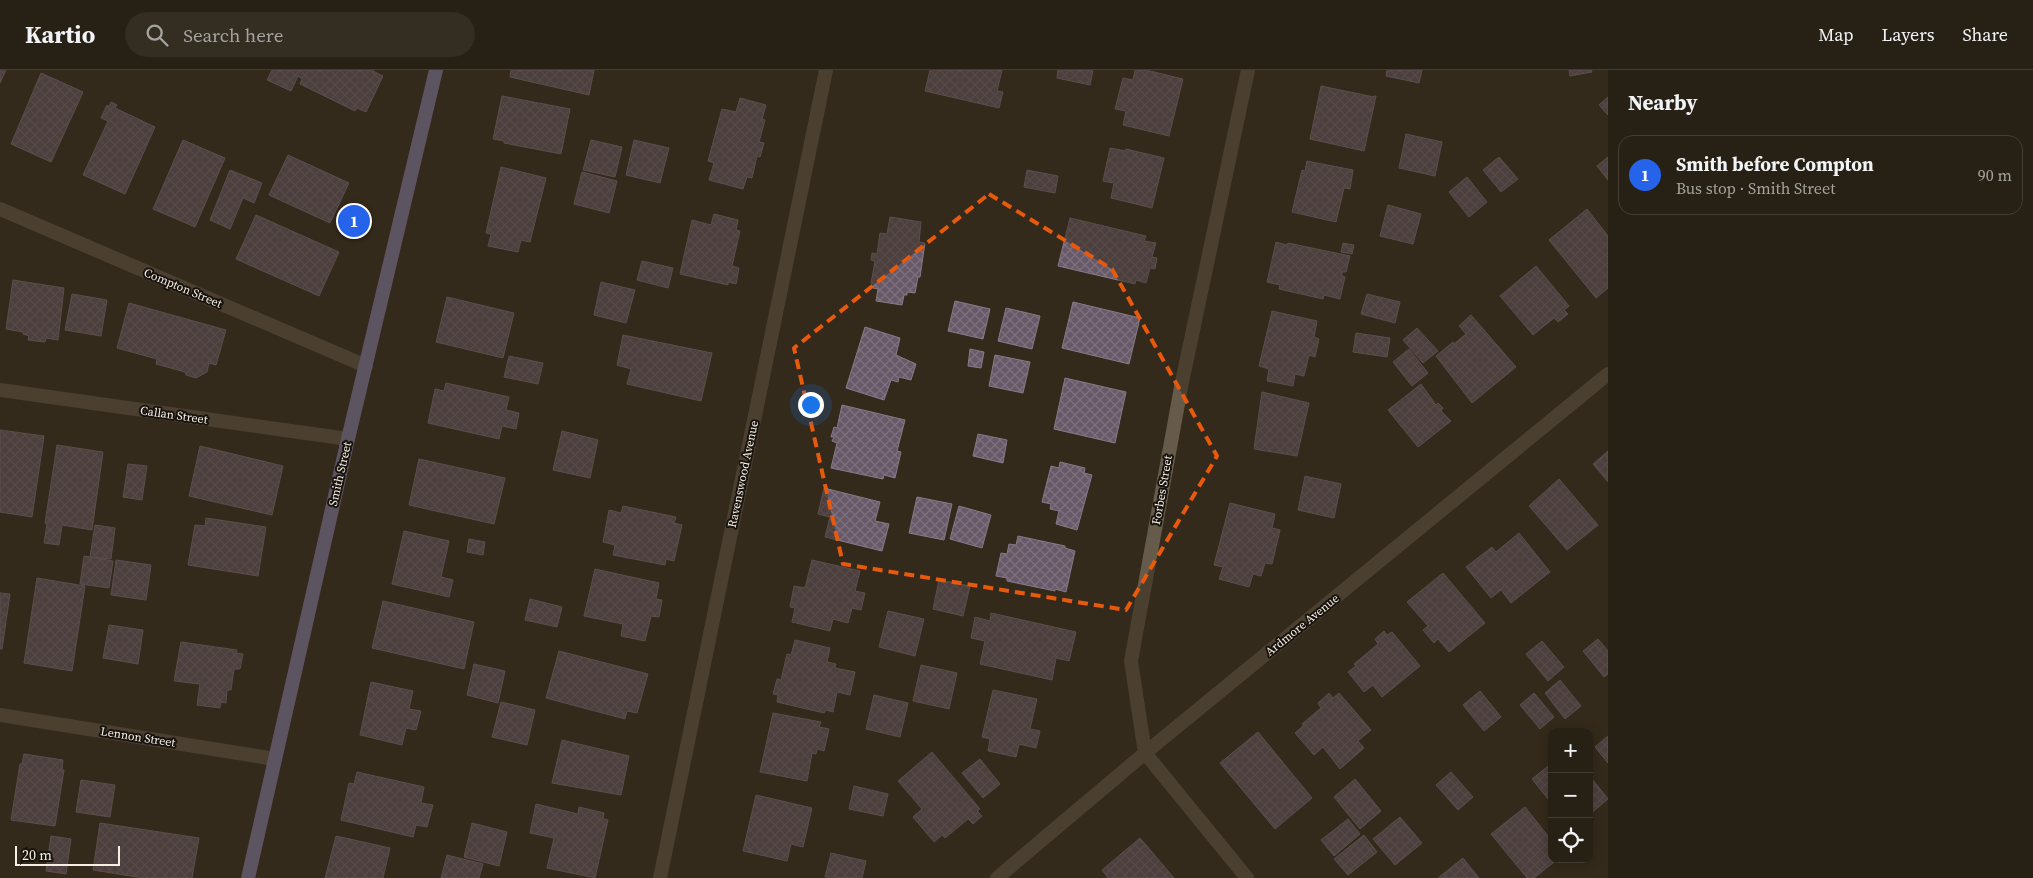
<!DOCTYPE html>
<meta charset="utf-8">
<style>
:root{--surface:#272014;--page:#332d22;--text:#f1f3f6;--muted:#a4a3a0;--line:#433e34;--accent:#2563eb}
body{margin:0;font-family:"Source Serif 4",serif;background:var(--page);color:var(--text)}
.controls{position:absolute;right:15px;bottom:15px;display:grid;overflow:hidden;border-radius:10px;box-shadow:0 2px 12px #0003}
.controls button{width:45px;height:45px;display:grid;place-items:center;padding:0;border:0;border-bottom:1px solid var(--line);background:var(--surface);color:var(--text);font:25px sans-serif}
.scale{position:absolute;left:15px;bottom:12px;width:105px;box-sizing:border-box;padding-left:5px;border:2px solid #f6efe6;border-top:0;font-size:14px;line-height:18px;white-space:nowrap;color:#f6efe6;-webkit-text-stroke:4px #18130d;paint-order:stroke}
.you{position:absolute;left:810px;top:334px;width:18px;height:18px;margin:-12px;border:4px solid #fff;border-radius:50%;background:#1a73e8;box-shadow:0 0 0 8px #1a73e833}
.badge{display:grid;place-items:center;width:32px;height:32px;border-radius:50%;background:var(--accent);color:#fff;font-size:16px;font-weight:700}
.pin{position:absolute;translate:-50% -50%;border:2px solid #fff;box-shadow:0 1px 5px #0006}
.list{margin:0;padding:0;list-style:none}
h2{display:flex;justify-content:space-between;align-items:center;height:65px;margin:0;padding:0 20px;font-size:21px}
h2 small{font-size:16px;font-weight:400;color:var(--muted)}
.list li{display:grid;grid-template-columns:32px 1fr auto;gap:15px;align-items:center;box-sizing:border-box;height:80px;margin:0 10px 10px;padding:0 10px;border:1px solid var(--line);border-radius:15px}
.list b{display:block;font-size:19px;white-space:nowrap}
.list p{margin:0;font-size:16px;white-space:nowrap;color:var(--muted)}
.list em{font-size:16px;font-style:normal;color:var(--muted)}
.icon{flex:none;width:28px;height:28px;fill:none;stroke:currentColor;stroke-width:2;stroke-linecap:round;stroke-linejoin:round}
.map{position:relative;flex:none;width:1608px;height:808px;overflow:hidden}
header{display:flex;align-items:center;gap:30px;box-sizing:border-box;height:70px;padding:0 25px;background:var(--surface);border-bottom:1px solid var(--line)}
header strong{font-size:24px}
nav{display:flex;gap:28px;margin-inline-start:auto;font-size:18px}
.search{width:350px;height:45px;background:var(--page);display:flex;align-items:center;gap:12px;box-sizing:border-box;padding:0 18px;border-radius:28px;color:var(--muted);font-size:19px}
main{display:flex}
aside{flex:1;background:var(--surface)}
.map>svg:first-child{display:block}
.building{fill:url(#building-cross-hatch);stroke:#887988}
.lines{fill:none;stroke-linecap:round;stroke-linejoin:round}
.minor{stroke:#665b4a;stroke-width:14}
.primary{stroke:#8f88b5;stroke-width:14}
.marked{fill:none;stroke:#e8590c;stroke-width:4;stroke-dasharray:10 6;stroke-linejoin:round}
.labels{text-anchor:middle;dominant-baseline:central;stroke-width:4;stroke-linejoin:round;paint-order:stroke}
.street-label{font-size:12px;fill:#f6efe6;stroke:#18130d}
</style>
<header>
<strong>Kartio</strong>
<div class="search"><svg class="icon" aria-label="search" viewBox="0 0 24 24"><circle cx="10" cy="10" r="6"/><path d="M15 15l6 6"/></svg>Search here</div>
<nav><a>Map</a><a>Layers</a><a>Share</a></nav>
</header>
<main>
<div class="map">
<svg width="1608" height="808" viewBox="0 0 1608 808">
<defs>
<pattern id="building-cross-hatch" width="8" height="8" patternUnits="userSpaceOnUse" patternTransform="scale(1.25)"><rect width="8" height="8" fill="#685968"/><path d="M0 0l8 8M0 8l8-8" fill="none" stroke="#7e717e"/></pattern>
</defs>
<rect width="100%" height="100%" fill="#342a1b"/>
<!-- building -->
<g class="building">
<polygon points="0,0 6,0 0,13"/>
<polygon points="272,0 374,0 373,1 383,6 366,42 357,38 355,41 300,14 302,9 298,6 291,21 267,10"/>
<polygon points="511,0 594,0 589,25 510,7"/>
<polygon points="930,0 1002,0 997,21 1003,22 999,38 925,21"/>
<polygon points="1058,0 1093,0 1090,15 1057,8"/>
<polygon points="1135,0 1146,0 1183,9 1169,66 1123,55 1126,41 1115,39 1123,8 1133,10"/>
<polygon points="1387,0 1422,0 1419,13 1386,6"/>
<polygon points="1569,0 1591,0 1592,2 1570,6"/>
<polygon points="41,3 83,22 51,92 11,74"/>
<polygon points="1321,16 1374,27 1374,26 1376,26 1364,81 1310,69"/>
<polygon points="502,26 570,39 561,84 504,73 504,71 493,69"/>
<polygon points="1608,27 1608,45 1599,35"/>
<polygon points="740,28 766,35 762,49 765,50 759,72 764,73 760,87 757,86 752,108 747,107 743,119 709,110 714,93 708,91 722,39 736,42"/>
<polygon points="111,32 117,35 115,38 155,57 125,124 83,105 108,51 101,48 107,35 109,37"/>
<polygon points="1406,64 1442,72 1435,106 1399,98"/>
<polygon points="183,70 225,88 195,157 153,139"/>
<polygon points="591,70 622,77 615,107 583,100"/>
<polygon points="634,70 669,78 660,113 626,105"/>
<polygon points="1110,78 1126,81 1126,79 1164,88 1152,138 1111,128 1114,113 1103,111"/>
<polygon points="288,85 349,113 330,153 269,125"/>
<polygon points="1499,87 1518,109 1501,122 1483,100"/>
<polygon points="1608,87 1608,110 1597,96"/>
<polygon points="1307,91 1353,100 1350,119 1344,118 1336,152 1292,142 1302,100 1305,101"/>
<polygon points="501,97 546,108 530,172 521,170 518,182 488,176 491,164 486,163"/>
<polygon points="230,100 262,113 254,133 243,128 230,159 210,150"/>
<polygon points="1027,100 1058,106 1055,123 1024,117"/>
<polygon points="582,102 617,111 609,143 574,134"/>
<polygon points="1467,107 1487,132 1469,147 1449,122"/>
<polygon points="1388,135 1421,144 1413,174 1380,166"/>
<polygon points="1587,139 1608,166 1608,218 1596,228 1549,170"/>
<polygon points="714,144 738,150 736,160 740,161 732,196 739,198 736,214 728,212 728,215 680,204 692,150 711,155"/>
<polygon points="256,145 339,182 319,226 236,189"/>
<polygon points="890,147 921,152 919,172 925,173 920,207 918,207 915,223 907,222 907,225 904,225 902,235 876,231 878,219 873,218 874,214 871,213 875,191 871,190 872,183 877,184 880,163 887,164"/>
<polygon points="1070,148 1146,166 1144,171 1156,173 1152,187 1157,188 1155,199 1150,198 1146,213 1136,210 1135,214 1058,196"/>
<polygon points="1276,172 1287,175 1288,173 1350,186 1346,202 1342,202 1342,206 1345,207 1340,229 1324,225 1323,229 1279,219 1280,215 1267,212"/>
<polygon points="1343,173 1354,175 1352,184 1341,182"/>
<polygon points="642,191 673,198 668,218 637,210"/>
<polygon points="1536,196 1569,236 1564,240 1568,244 1558,252 1554,248 1533,265 1500,226"/>
<polygon points="13,210 64,218 58,270 46,268 45,272 28,270 29,266 23,264 23,262 6,259"/>
<polygon points="601,212 635,220 626,253 594,245"/>
<polygon points="72,224 107,230 101,266 65,260"/>
<polygon points="1367,224 1400,232 1395,253 1361,244"/>
<polygon points="447,227 514,243 503,288 436,272"/>
<polygon points="955,231 990,239 983,269 948,261"/>
<polygon points="1073,232 1140,248 1129,294 1062,278"/>
<polygon points="129,233 226,260 216,295 209,293 207,302 196,308 186,305 185,302 156,294 157,289 117,278"/>
<polygon points="1006,238 1040,246 1032,279 998,271"/>
<polygon points="1272,241 1317,251 1314,267 1319,269 1315,287 1309,285 1304,306 1295,304 1293,316 1267,311 1269,299 1259,296"/>
<polygon points="1471,245 1516,297 1472,333 1436,286 1453,272 1454,274 1466,264 1459,256"/>
<polygon points="865,257 900,268 896,285 916,294 911,310 899,307 898,312 891,310 884,330 846,318"/>
<polygon points="1417,258 1438,281 1423,293 1403,270"/>
<polygon points="1356,263 1390,268 1387,287 1353,282"/>
<polygon points="623,265 712,283 701,331 627,314 631,299 617,295"/>
<polygon points="970,279 984,282 981,298 968,296"/>
<polygon points="1409,279 1428,303 1412,316 1393,292"/>
<polygon points="995,285 1030,292 1023,323 989,316"/>
<polygon points="509,286 543,293 538,314 504,307"/>
<polygon points="1065,308 1126,322 1115,373 1054,359"/>
<polygon points="446,313 509,327 506,340 519,343 516,359 502,356 499,369 428,353 435,319 444,321"/>
<polygon points="1421,314 1436,335 1438,333 1443,338 1441,341 1451,351 1418,377 1388,340"/>
<polygon points="1262,322 1309,333 1297,386 1254,379"/>
<polygon points="842,335 905,350 897,381 901,382 895,408 884,405 883,409 831,398 837,373 832,371 834,367 831,367 834,357 837,358"/>
<polygon points="0,360 44,366 32,447 0,442"/>
<polygon points="562,361 598,370 590,408 553,400"/>
<polygon points="978,364 1007,370 1003,393 973,386"/>
<polygon points="57,375 103,382 92,460 62,455 59,475 44,473 47,454 45,453"/>
<polygon points="200,376 283,396 272,445 189,426"/>
<polygon points="1608,381 1608,412 1593,394"/>
<polygon points="419,389 505,408 494,454 409,435"/>
<polygon points="1060,392 1085,398 1084,403 1092,405 1077,460 1056,454 1059,441 1050,439 1051,434 1042,432 1051,396 1059,398"/>
<polygon points="128,394 147,396 142,430 123,427"/>
<polygon points="1305,406 1341,414 1334,448 1298,440"/>
<polygon points="1559,409 1598,455 1567,480 1529,436"/>
<polygon points="824,418 880,432 875,451 889,454 882,481 825,467 830,447 818,444"/>
<polygon points="917,427 952,434 944,470 909,463"/>
<polygon points="1230,433 1275,444 1272,458 1280,460 1272,494 1265,493 1261,506 1253,504 1249,517 1219,509 1223,497 1214,495"/>
<polygon points="623,436 676,447 674,453 682,455 674,491 666,489 665,495 613,485 615,475 603,472 609,440 621,443"/>
<polygon points="959,436 991,445 982,478 950,469"/>
<polygon points="206,448 266,457 258,506 188,495 195,455 205,456"/>
<polygon points="95,455 115,458 111,489 90,487"/>
<polygon points="404,461 449,471 441,507 453,510 449,527 392,514"/>
<polygon points="1519,463 1550,502 1511,533 1501,520 1491,528 1466,497 1492,477 1496,482"/>
<polygon points="1018,466 1065,476 1065,478 1075,481 1066,522 1055,519 1055,521 1007,511 1007,508 996,506 1001,483 1007,484 1009,474 1016,475"/>
<polygon points="469,469 485,472 483,485 467,482"/>
<polygon points="84,486 113,491 109,518 80,514"/>
<polygon points="116,490 151,495 146,530 111,525"/>
<polygon points="812,490 860,501 855,521 865,523 861,540 852,538 848,553 833,549 830,561 792,552 795,538 790,537 794,516 805,518"/>
<polygon points="595,499 659,513 656,529 662,530 659,547 651,546 645,571 621,566 623,554 584,546"/>
<polygon points="1443,503 1485,553 1449,582 1438,569 1434,573 1423,560 1428,556 1407,532"/>
<polygon points="37,508 85,516 72,601 24,593"/>
<polygon points="939,510 970,516 963,546 933,539"/>
<polygon points="0,523 10,524 2,579 0,579"/>
<polygon points="530,529 562,537 557,557 525,550"/>
<polygon points="383,531 474,552 464,599 372,578"/>
<polygon points="888,541 924,549 915,586 879,577"/>
<polygon points="991,543 1076,562 1069,591 1056,588 1052,610 980,594 985,571 971,568 975,547 990,551"/>
<polygon points="109,555 143,560 138,594 103,588"/>
<polygon points="1384,561 1387,565 1392,562 1420,596 1382,627 1373,615 1364,622 1348,602 1356,596 1354,594 1378,574 1375,569"/>
<polygon points="1598,569 1608,581 1608,604 1604,607 1583,581"/>
<polygon points="795,570 830,578 827,592 836,594 835,598 855,602 850,625 837,622 833,642 826,640 824,643 777,632 778,625 773,624 777,609 781,610 787,584 791,585"/>
<polygon points="1542,571 1564,597 1548,611 1526,584"/>
<polygon points="181,572 237,580 236,583 243,584 240,599 234,599 231,620 227,620 226,633 221,632 220,638 197,635 200,614 174,611"/>
<polygon points="559,581 648,604 637,643 627,641 625,649 546,628"/>
<polygon points="474,594 505,601 498,633 467,625"/>
<polygon points="921,595 957,603 949,639 913,631"/>
<polygon points="1560,610 1581,636 1565,649 1545,623"/>
<polygon points="371,612 413,621 409,639 421,641 416,660 406,658 402,675 360,665"/>
<polygon points="993,620 1037,629 1030,659 1040,661 1036,678 1019,674 1016,687 988,681 990,669 982,667"/>
<polygon points="1480,621 1501,647 1484,661 1463,635"/>
<polygon points="1329,623 1333,628 1339,623 1371,660 1358,671 1364,678 1340,699 1323,677 1314,685 1295,663 1304,655 1302,654 1321,638 1318,633"/>
<polygon points="1534,623 1554,647 1540,659 1520,635"/>
<polygon points="874,625 908,633 900,667 866,659"/>
<polygon points="501,632 535,640 527,675 492,667"/>
<polygon points="773,643 821,652 819,657 829,659 824,681 817,679 816,684 812,683 807,711 760,702"/>
<polygon points="1258,662 1312,728 1275,759 1220,693"/>
<polygon points="1608,666 1608,693 1595,677"/>
<polygon points="562,670 629,686 621,725 552,713"/>
<polygon points="932,682 980,739 977,741 982,746 973,754 968,749 945,768 942,765 934,772 913,747 922,739 898,711"/>
<polygon points="24,684 63,690 62,700 64,700 55,756 11,750 20,694 22,694"/>
<polygon points="980,689 1000,714 983,728 962,703"/>
<polygon points="1552,693 1552,734 1532,709"/>
<polygon points="357,702 424,717 421,733 433,735 427,757 416,755 413,767 341,750 349,713 354,714"/>
<polygon points="1451,702 1473,727 1458,740 1436,715"/>
<polygon points="1589,705 1608,729 1589,745"/>
<polygon points="1355,709 1381,741 1360,759 1334,727"/>
<polygon points="81,710 115,715 110,747 76,742"/>
<polygon points="854,716 888,724 883,746 849,739"/>
<polygon points="756,725 812,738 803,777 791,774 787,791 743,781"/>
<polygon points="536,734 578,744 579,737 604,743 603,749 608,750 595,808 547,798 554,768 530,763"/>
<polygon points="1525,737 1552,771 1552,789 1558,789 1534,808 1527,808 1491,764"/>
<polygon points="1400,747 1422,773 1395,795 1373,769"/>
<polygon points="1348,749 1360,764 1334,786 1321,770"/>
<polygon points="100,753 199,768 192,808 143,808 93,800"/>
<polygon points="472,753 507,762 499,796 464,787"/>
<polygon points="1364,765 1377,782 1348,805 1334,789"/>
<polygon points="51,766 71,769 66,804 46,801"/>
<polygon points="336,766 390,778 383,808 325,808"/>
<polygon points="1140,768 1174,808 1108,808 1102,800"/>
<polygon points="831,783 866,791 862,808 825,807"/>
<polygon points="447,785 483,794 479,808 441,808"/>
<polygon points="1463,788 1479,808 1438,808"/>
</g>
<g class="lines">
<!-- minor -->
<g class="minor">
<polyline points="0,139 366,296"/>
<polyline points="0,320 348,369"/>
<polyline points="0,645 275,689"/>
<polyline points="660,808 826,0"/>
<polyline points="997,808 1145,683 1608,304"/>
<polyline points="1247,808 1145,683 1131,591 1182,312 1248,0"/>
</g>
<!-- primary -->
<polyline class="primary" points="248,808 348,369 436,0"/>
</g>
<!-- marked area -->
<path d="M0 0H1608V808H0ZM989,124l123,75 105,187 -91,154 -283,-46 -49,-216z" fill="#342a1b" fill-opacity=".55" fill-rule="evenodd"/>
<path class="marked" d="M989,124l123,75 105,187 -91,154 -283,-46 -49,-216z"/>
<g class="labels">
<!-- street labels -->
<g class="street-label">
<text transform="translate(183 218) rotate(23)">Compton Street</text>
<text transform="translate(174 345) rotate(8)">Callan Street</text>
<text transform="translate(340 404) rotate(-77)">Smith Street</text>
<text transform="translate(743 404) rotate(-78)">Ravenswood Avenue</text>
<text transform="translate(1162 420) rotate(-80)">Forbes Street</text>
<text transform="translate(1302 555) rotate(-39)">Ardmore Avenue</text>
<text transform="translate(138 667) rotate(9)">Lennon Street</text>
</g>
</g>
</svg>
<div class="controls">
<button>+</button>
<button>−</button>
<button><svg class="icon" aria-label="locate" viewBox="0 0 24 24"><circle cx="12" cy="12" r="6"/><path d="M12 2v4M12 18v4M2 12h4M18 12h4"/></svg></button>
</div>
<div class="scale">20 m</div>
<div class="you"></div>
<div class="pin badge" style="left:354px;top:151px">1</div>
</div>
<aside>
<h2>Nearby<small></small></h2>
<ul class="list">
<li><span class="badge">1</span><div><b>Smith before Compton</b><p>Bus stop · Smith Street</p></div><em>90 m</em></li>
</ul>
</aside>
</main>
